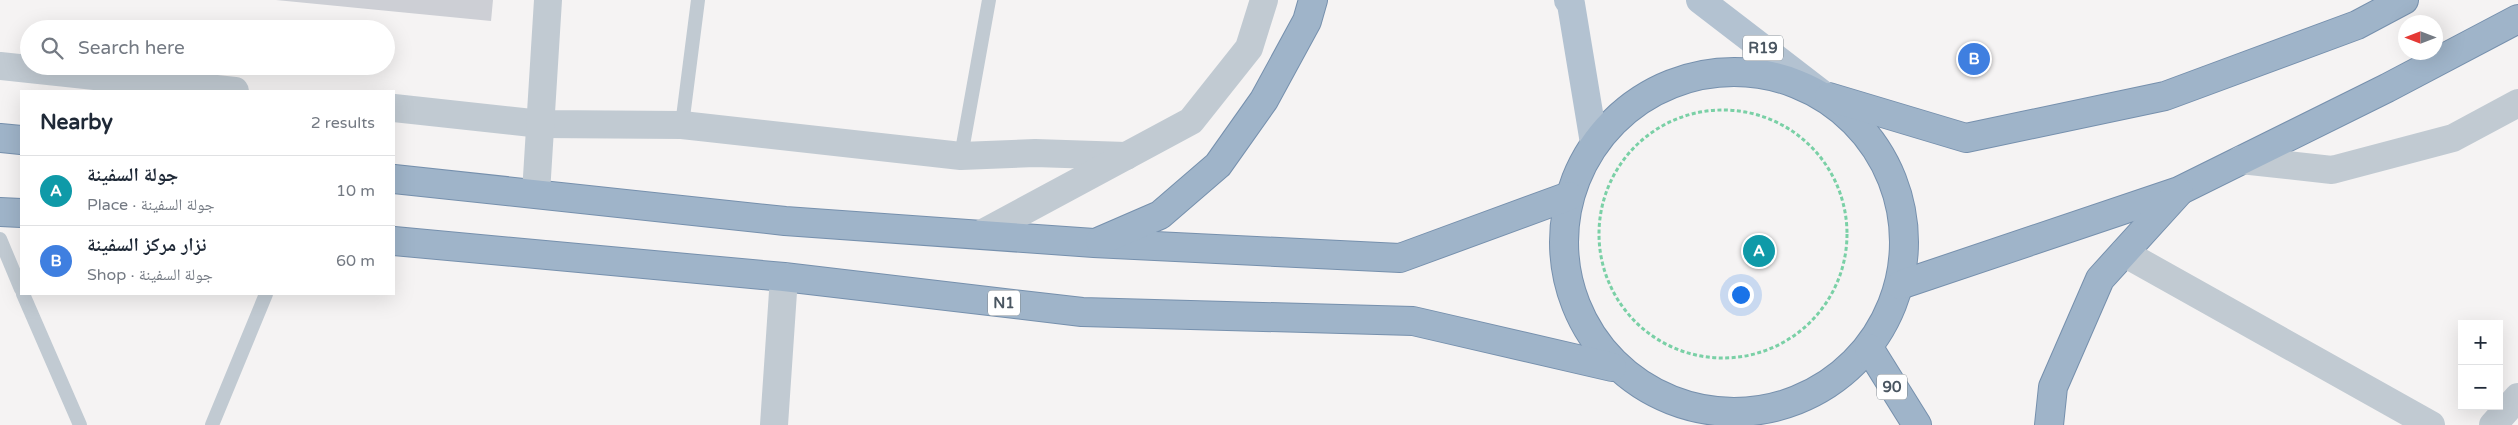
<!DOCTYPE html>
<meta charset="utf-8">
<style>
:root{--surface:#fff;--page:#f6f6f7;--text:#1f2937;--muted:#747a83;--line:#e0e1e3;--accent:#111827}
body{margin:0;font-family:"Varela Round","Noto Naskh Arabic",sans-serif;background:var(--page);color:var(--text)}
.controls{position:absolute;right:15px;bottom:15px;display:grid;overflow:hidden;border-radius:0px;box-shadow:0 5px 20px #0002}
.controls button{width:45px;height:45px;display:grid;place-items:center;padding:0;border:0;border-bottom:1px solid var(--line);background:var(--surface);color:var(--text);font:25px sans-serif}
.compass{position:absolute;left:2398px;top:15px;width:45px;height:45px;border-radius:50%;background:var(--surface);box-shadow:0 5px 20px #0002;rotate:270deg}
.you{position:absolute;left:1740px;top:294px;width:18px;height:18px;margin:-12px;border:4px solid #fff;border-radius:50%;background:#1a73e8;box-shadow:0 0 0 8px #1a73e833}
.badge{display:grid;place-items:center;width:32px;height:32px;border-radius:50%;background:var(--accent);color:#fff;font-size:16px;font-weight:700}
.pin{position:absolute;translate:-50% -50%;border:2px solid #fff;box-shadow:0 1px 5px #0006}
.list{margin:0;padding:0;list-style:none}
h2{display:flex;justify-content:space-between;align-items:center;height:65px;margin:0;padding:0 20px;font-size:21px}
h2 small{font-size:16px;font-weight:400;color:var(--muted)}
.list li{display:grid;grid-template-columns:32px 1fr auto;gap:15px;align-items:center;box-sizing:border-box;height:70px;padding:0 20px;border-top:1px solid var(--line)}
.list b{display:block;font-size:19px;white-space:nowrap}
.list p{margin:0;font-size:16px;white-space:nowrap;color:var(--muted)}
.list em{font-size:16px;font-style:normal;color:var(--muted)}
.icon{flex:none;width:28px;height:28px;fill:none;stroke:currentColor;stroke-width:2;stroke-linecap:round;stroke-linejoin:round}
.map{position:relative;flex:none;width:2518px;height:425px;overflow:hidden}
.search{position:absolute;background:var(--surface);box-shadow:0 5px 20px #0002;left:20px;top:20px;width:375px;height:55px;display:flex;align-items:center;gap:12px;box-sizing:border-box;padding:0 18px;border-radius:28px;color:var(--muted);font-size:19px}
.panel{position:absolute;background:var(--surface);box-shadow:0 5px 20px #0002;left:20px;top:90px;width:375px;height:205px;border-radius:0px}
.map>svg:first-child{display:block}
.building{fill:#cdcfd5}
.lines{fill:none;stroke-linecap:round;stroke-linejoin:round}
.trunk-casing{stroke:#7690ad;stroke-width:30}
.path{stroke:#7ad0a6;stroke-width:3;stroke-dasharray:4 2.5;stroke-linecap:butt}
.service{stroke:#c1cad2;stroke-width:14}
.minor{stroke:#c1cad2;stroke-width:28}
.primary{stroke:#b3c2d1;stroke-width:28}
.trunk{stroke:#9fb4c9;stroke-width:28}
.labels{text-anchor:middle;dominant-baseline:central;stroke-width:4;stroke-linejoin:round;paint-order:stroke}
.shield{fill:#fff;stroke:#808990;stroke-width:1}
.shield-label{font-size:15px;font-weight:bold;fill:#4a5661}
</style>
<div class="map">
<svg width="2518" height="425" viewBox="0 0 2518 425">
<rect width="100%" height="100%" fill="#f5f3f3"/>
<!-- building -->
<polygon class="building" points="276,0 493,0 491,21"/>
<g class="lines">
<!-- trunk casing -->
<g class="trunk-casing">
<g id="trunk">
<circle cx="1734" cy="242" r="170"/>
<polyline points="1829,97 1966,138 2165,96 2357,25 2404,0"/>
<polyline points="0,138 21,140"/>
<polyline points="394,179 785,221 1094,243 1400,258 1569,196"/>
<polyline points="0,212 21,213"/>
<polyline points="394,241 784,277 1082,312 1413,321 1612,367"/>
<polyline points="1100,241 1160,215 1218,165 1264,100 1307,21 1313,0"/>
<polyline points="1900,285 2179,191 2387,88 2518,19"/>
<polyline points="1869,348 1917,425"/>
<polyline points="2049,425 2053,387 2100,279 2179,192"/>
</g>
</g>
<!-- path -->
<circle class="path" cx="1723" cy="234" r="124"/>
<!-- service -->
<g class="service">
<polyline points="682,125 698,0"/>
<polyline points="961,156 989,0"/>
<polyline points="0,239 21,289"/>
<polyline points="23,294 80,425"/>
<polyline points="212,425 266,294"/>
</g>
<!-- minor -->
<g class="minor">
<polyline points="0,66 235,91"/>
<polyline points="394,108 541,124 682,125 961,156 1035,153 1126,156"/>
<polyline points="2241,160 2332,170 2453,138 2518,103"/>
<polyline points="536,193 548,0"/>
<polyline points="981,234 1191,121 1249,48 1264,0"/>
<polyline points="2124,253 2431,425"/>
<polyline points="774,425 784,277"/>
<polyline points="2493,425 2518,397"/>
</g>
<!-- primary -->
<g class="primary">
<polyline points="1568,0 1571,4 1594,143"/>
<polyline points="1700,0 1825,96"/>
</g>
<!-- trunk -->
<use href="#trunk" class="trunk"/>
</g>
<g class="labels">
<!-- shield labels -->
<g class="shield">
<rect x="1743" y="35.5" width="40" height="25" rx="4"/>
<rect x="988" y="290.5" width="32" height="25" rx="4"/>
<rect x="1877" y="374.5" width="30" height="25" rx="4"/>
</g>
<g class="shield-label">
<text x="1763" y="48">R19</text>
<text x="1004" y="303">N1</text>
<text x="1892" y="387">90</text>
</g>
</g>
</svg>
<div class="controls">
<button>+</button>
<button>−</button>
</div>
<svg class="compass" viewBox="-18 -18 36 36"><path d="M0-13l5 13h-10z" fill="#e53935"/><path d="M0 13l5-13h-10z" fill="#747a83"/></svg>
<div class="you"></div>
<div class="pin badge" style="left:1759px;top:251px;background:#0f9aa8">A</div>
<div class="pin badge" style="left:1974px;top:59px;background:#3f7fe0">B</div>
<div class="search"><svg class="icon" aria-label="search" viewBox="0 0 24 24"><circle cx="10" cy="10" r="6"/><path d="M15 15l6 6"/></svg>Search here</div>
<section class="panel">
<h2>Nearby<small>2 results</small></h2>
<ul class="list">
<li><span class="badge" style="background:#0f9aa8">A</span><div><b>جولة السفينة</b><p>Place · جولة السفينة</p></div><em>10 m</em></li>
<li><span class="badge" style="background:#3f7fe0">B</span><div><b>نزار مركز السفينة</b><p>Shop · جولة السفينة</p></div><em>60 m</em></li>
</ul>
</section>
</div>
